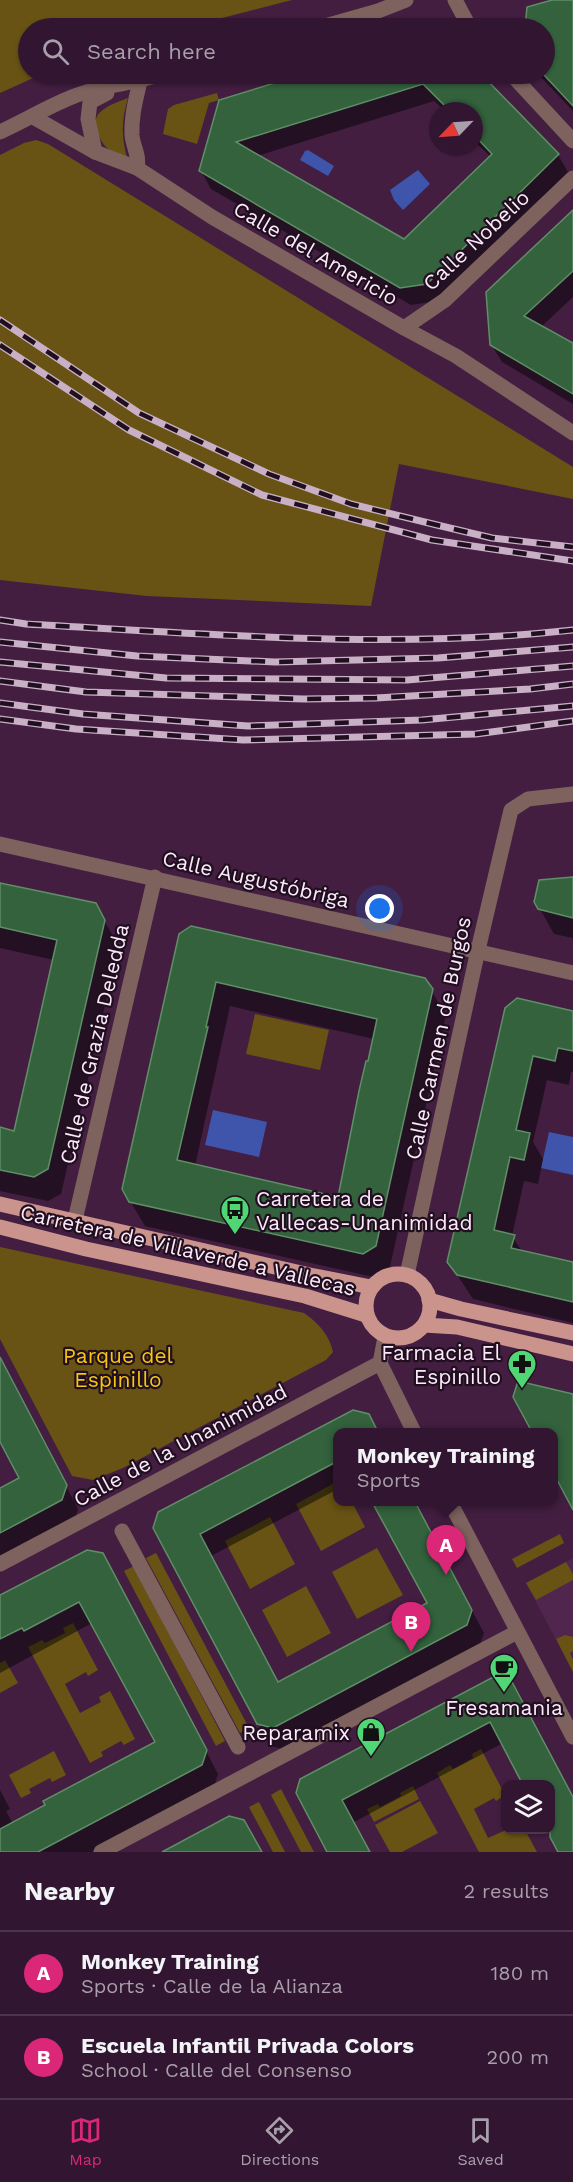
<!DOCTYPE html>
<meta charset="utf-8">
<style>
:root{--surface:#321631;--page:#3a1f39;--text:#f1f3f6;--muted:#a89fab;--line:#4d354d;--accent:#db2777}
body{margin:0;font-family:"Work Sans",sans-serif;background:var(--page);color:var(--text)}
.controls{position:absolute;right:18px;bottom:18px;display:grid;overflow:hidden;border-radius:12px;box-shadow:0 2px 4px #0004}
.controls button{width:54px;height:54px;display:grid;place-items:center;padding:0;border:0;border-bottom:2px solid var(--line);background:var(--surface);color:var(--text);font:30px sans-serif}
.compass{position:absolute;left:429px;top:102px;width:54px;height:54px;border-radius:50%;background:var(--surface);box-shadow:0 2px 4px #0004;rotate:245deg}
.you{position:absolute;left:380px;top:909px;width:21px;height:21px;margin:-15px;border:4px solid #fff;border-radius:50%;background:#1a73e8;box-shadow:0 0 0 9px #1a73e833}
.badge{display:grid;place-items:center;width:39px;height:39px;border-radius:50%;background:var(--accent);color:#fff;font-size:20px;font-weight:700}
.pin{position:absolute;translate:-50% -50px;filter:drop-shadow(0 2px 3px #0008)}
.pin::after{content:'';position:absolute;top:32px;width:21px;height:18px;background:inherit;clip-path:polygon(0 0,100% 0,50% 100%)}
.popup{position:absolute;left:333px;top:1428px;width:225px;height:78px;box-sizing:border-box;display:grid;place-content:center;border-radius:12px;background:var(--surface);filter:drop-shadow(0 2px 4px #0005);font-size:20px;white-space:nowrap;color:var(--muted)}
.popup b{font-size:22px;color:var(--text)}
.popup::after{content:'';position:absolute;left:50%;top:100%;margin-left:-12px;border:12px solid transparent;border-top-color:var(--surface)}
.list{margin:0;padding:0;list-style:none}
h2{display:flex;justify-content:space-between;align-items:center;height:78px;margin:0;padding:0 24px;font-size:26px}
h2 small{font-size:20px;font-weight:400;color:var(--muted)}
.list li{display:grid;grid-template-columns:39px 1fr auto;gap:18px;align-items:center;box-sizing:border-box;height:84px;padding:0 24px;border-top:2px solid var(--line)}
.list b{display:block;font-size:22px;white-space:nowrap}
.list p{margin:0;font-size:20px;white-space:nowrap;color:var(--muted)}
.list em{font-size:20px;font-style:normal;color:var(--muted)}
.icon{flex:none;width:33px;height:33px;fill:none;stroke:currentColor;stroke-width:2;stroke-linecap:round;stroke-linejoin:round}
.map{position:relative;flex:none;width:573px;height:1852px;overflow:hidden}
.search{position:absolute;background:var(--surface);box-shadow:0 2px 4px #0004;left:18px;right:18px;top:18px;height:66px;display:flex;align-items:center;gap:15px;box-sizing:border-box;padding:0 21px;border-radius:33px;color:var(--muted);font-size:22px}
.sheet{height:246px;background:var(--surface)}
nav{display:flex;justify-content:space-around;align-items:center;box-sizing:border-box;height:84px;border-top:2px solid var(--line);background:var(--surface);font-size:16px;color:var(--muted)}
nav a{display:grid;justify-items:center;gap:3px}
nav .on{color:var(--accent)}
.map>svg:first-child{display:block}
.built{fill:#50254e}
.green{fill:#685315}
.water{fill:#3e55ab}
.shadow{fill:#0007;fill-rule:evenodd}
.building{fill:#33623d;stroke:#5f8e67;stroke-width:1.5;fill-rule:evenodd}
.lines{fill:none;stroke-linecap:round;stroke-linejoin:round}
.minor{stroke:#7d625e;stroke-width:15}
.major{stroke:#ca948c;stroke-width:15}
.rail-casing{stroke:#c9b0c7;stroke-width:7}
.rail{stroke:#20101f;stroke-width:4.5;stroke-dasharray:14;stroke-linecap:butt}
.labels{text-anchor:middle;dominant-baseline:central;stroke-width:4.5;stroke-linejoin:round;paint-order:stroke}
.street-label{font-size:21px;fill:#fde9fb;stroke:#20101f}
.poi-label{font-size:21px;fill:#fde9fb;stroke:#20101f;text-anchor:end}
.park-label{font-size:21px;fill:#f9c50e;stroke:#20101f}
</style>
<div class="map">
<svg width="573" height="1852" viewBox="0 0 573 1852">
<rect width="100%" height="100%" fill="#431e41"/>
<!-- built -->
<polygon class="built" points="573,1558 573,1672 526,1583"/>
<!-- green -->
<g class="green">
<polygon points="0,0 292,0 183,28 28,28 28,74 42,74 0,93"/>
<polygon points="217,93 219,100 209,103 197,144 163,134 168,109 174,105"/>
<path d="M128,98c-7,24 -7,39 0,63 -6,-4 -15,-8 -21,-13 -4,-4 -8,-10 -10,-16 -9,-21 16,-28 31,-34z"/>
<polygon points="36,140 48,144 573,467 573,499 399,464 371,606 147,596 0,580 0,155 24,143"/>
<polygon points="255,1014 329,1030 320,1070 246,1054"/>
<path d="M0,1247l304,66c14,10 25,21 29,39l-7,8 -203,108 -30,12 -21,-4 -72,-137z"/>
<polygon points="338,1481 338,1502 352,1502 365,1527 321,1551 296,1504"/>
<polygon points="270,1517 295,1564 250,1589 225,1541"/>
<polygon points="560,1534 564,1543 517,1568 512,1559"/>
<polygon points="377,1548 403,1595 357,1619 332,1572"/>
<polygon points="156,1553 249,1728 240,1733 146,1558"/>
<polygon points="566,1562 573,1574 573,1580 536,1600 526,1583"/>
<polygon points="134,1566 225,1741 216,1746 124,1571"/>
<polygon points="306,1586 331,1633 287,1657 262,1610"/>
<polygon points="73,1623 98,1670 88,1676 86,1672 65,1684 80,1713 101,1702 99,1697 110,1691 135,1739 124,1745 121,1741 101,1752 103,1756 90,1763 28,1647 42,1640 45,1643 65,1633 63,1628"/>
<polygon points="565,1635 573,1637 573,1651 570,1653 573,1660 573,1672 556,1639"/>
<polygon points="5,1660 18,1683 0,1693 0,1663"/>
<polygon points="481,1749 505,1795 496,1801 494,1798 474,1809 488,1838 506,1830 525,1830 537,1852 479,1852 437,1773 450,1765 453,1769 473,1758 472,1754"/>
<polygon points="54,1751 66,1775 52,1782 50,1778 29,1789 31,1793 21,1798 9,1775"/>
<polygon points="413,1786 419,1799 374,1822 367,1809 378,1804 380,1807 401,1796 400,1793"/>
<polygon points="281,1789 314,1852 301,1852 271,1795"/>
<polygon points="420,1801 438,1833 402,1852 390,1852 375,1825"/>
<polygon points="259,1802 285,1852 273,1852 249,1807"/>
</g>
<!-- water -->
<g class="water">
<polygon points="308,150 334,166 328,176 300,160 305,151"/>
<polygon points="418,170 430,184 403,210 394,200 390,190"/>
<polygon points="213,1110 267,1122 259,1157 205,1145"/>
<polygon points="549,1132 573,1137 573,1175 541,1168"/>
</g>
<!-- shadow -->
<g class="shadow">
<polygon points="557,0 573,0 573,111 538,74 544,74 544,28 526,28 528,8"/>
<path d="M309,74h170l79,81 10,17 -131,129 -26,4 -200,-116 -10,-18 19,-70zM434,101l11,10h29v30l17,16 -87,84 -147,-85z"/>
<polygon points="573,212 573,297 541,327 573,345 573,404 502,362 491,344"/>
<polygon points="573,880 573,938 554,934 540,909"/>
<polygon points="0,884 95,905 119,946 61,1194 48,1201 0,1191 0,1129 15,1132 54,960 0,948"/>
<path d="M180,935l251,55 15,25 -57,256 -11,7 -233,-52 -22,-37zM230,1006l144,33 -35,160 -144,-33z"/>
<polygon points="506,1009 573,1013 573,1072 571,1072 569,1085 547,1080 533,1142 543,1159 538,1184 524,1181 512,1236 523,1253 573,1264 573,1323 473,1299 448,1261"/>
<polygon points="0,1360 78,1509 74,1522 0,1561 0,1490 21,1479 0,1439"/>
<polygon points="368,1415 378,1432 338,1432 338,1489 211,1556 278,1684 429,1604 374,1502 414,1502 484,1633 479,1647 286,1750 271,1746 154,1528"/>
<polygon points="115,1577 218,1774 214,1787 92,1852 0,1852 0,1790 10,1809 6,1811 13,1824 157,1742 92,1623 0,1673 0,1597"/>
<polygon points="497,1677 573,1798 573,1852 560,1852 548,1830 550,1830 550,1784 503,1743 354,1822 369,1852 328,1852 301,1780"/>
</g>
<!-- building -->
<g class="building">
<polygon points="552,0 573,0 573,106 544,75 544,28 525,28 527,7"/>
<path d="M304,74h177l78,80 -132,130 -27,4 -201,-117 20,-71zM423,84l27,27h24v24l18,19 -88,85 -168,-97z"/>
<polygon points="573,210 573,271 524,316 573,343 573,394 490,345 486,292"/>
<polygon points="573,877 573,918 538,909 534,902 539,880"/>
<polygon points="0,883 96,903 105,920 48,1169 34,1177 0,1170 0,1127 14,1131 57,940 0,927"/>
<path d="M191,926l234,52 8,11 -57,257 -13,8 -234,-52 -7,-13 57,-255zM216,982l161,37 -9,42h-2l-7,30 -21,106 -161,-37 31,-133h-2z"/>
<polygon points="517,998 573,1011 573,1051 558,1048 555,1061 533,1056 516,1130 530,1133 524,1160 510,1157 494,1230 515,1235 511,1248 573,1262 573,1302 457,1275 447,1262 505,1008"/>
<polygon points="0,1357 67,1485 62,1500 0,1533 0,1488 19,1478 0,1442"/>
<polygon points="518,1381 573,1394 573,1510 554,1474 554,1432 532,1432 513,1397"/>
<polygon points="353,1410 369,1414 378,1432 338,1432 338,1461 200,1534 278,1682 427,1603 372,1502 415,1502 472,1610 467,1625 273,1728 257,1724 153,1528 158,1512"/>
<polygon points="87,1550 103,1553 207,1750 202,1765 38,1852 0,1852 0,1829 45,1805 43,1801 155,1742 79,1602 24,1631 22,1628 0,1639 0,1595"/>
<polygon points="497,1675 511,1680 573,1797 573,1852 558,1852 550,1837 550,1785 523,1785 490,1722 342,1800 370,1852 327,1852 296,1793 300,1779"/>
<polygon points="229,1816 244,1820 262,1852 162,1852"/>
</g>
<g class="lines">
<!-- minor -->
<g class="minor">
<polyline points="455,0 470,28"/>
<polyline points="318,28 378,11 406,0"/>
<polyline points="511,74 573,141"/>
<polyline points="33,117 95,152 137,168 212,217 404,328 456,356 573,433"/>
<path d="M0,132c24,-11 47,-25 72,-35 28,-12 61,-13 90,-23"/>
<polyline points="95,152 88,119 90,102 107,93"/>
<path d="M137,168c3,-12 -4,-21 -5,-33 -1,-19 4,-36 8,-54"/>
<polyline points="404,328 445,300 573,178"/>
<polyline points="0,844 573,973"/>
<polyline points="75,1220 155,877"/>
<polyline points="407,1275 478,950 511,810 528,799 573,794"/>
<polyline points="385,1337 380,1363 414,1432"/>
<polyline points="450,1502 573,1737"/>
<polyline points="122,1531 238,1747"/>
<polyline points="0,1564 380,1363"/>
<polyline points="101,1852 517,1632"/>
</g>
<!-- major -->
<g class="major">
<polyline points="0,1204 310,1275 371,1287"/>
<polyline points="0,1227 86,1249 305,1296 366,1315"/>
<circle cx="398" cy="1306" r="32"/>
<polyline points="429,1300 461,1309 573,1333"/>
<polyline points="424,1325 457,1327 573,1354"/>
</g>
<!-- rail casing -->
<g class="rail-casing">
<g id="rail">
<polyline points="0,320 139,413 269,474 351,504 437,525 492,538 573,547"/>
<polyline points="0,345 129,430 262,495 432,540 573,561"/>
<path d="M0,620l26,4c182,10 365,26 547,6"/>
<polyline points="0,642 137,656 275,662 438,658 573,647"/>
<polyline points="0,662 166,678 287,679 407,680 573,666"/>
<polyline points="0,681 86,692 304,699 376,698 530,689 573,684"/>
<polyline points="0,703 83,714 248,726 422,720 573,706"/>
<polyline points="0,719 76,729 243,740 476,734 573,721"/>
</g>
</g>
<!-- rail -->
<use href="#rail" class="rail"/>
</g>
<!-- icons -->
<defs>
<g id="bus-pin" transform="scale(1.5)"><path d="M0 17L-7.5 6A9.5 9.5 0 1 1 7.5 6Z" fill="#50d674" stroke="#20101f"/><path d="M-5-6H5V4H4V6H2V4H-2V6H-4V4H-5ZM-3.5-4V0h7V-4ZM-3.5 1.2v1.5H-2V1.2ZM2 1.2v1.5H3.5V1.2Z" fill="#111"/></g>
<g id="pharmacy-pin" transform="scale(1.5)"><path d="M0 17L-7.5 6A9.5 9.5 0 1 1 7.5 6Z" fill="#50d674" stroke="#20101f"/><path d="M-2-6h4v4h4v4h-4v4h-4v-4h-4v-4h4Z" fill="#111"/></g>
<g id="cafe-pin" transform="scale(1.5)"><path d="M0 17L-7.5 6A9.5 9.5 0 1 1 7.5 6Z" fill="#50d674" stroke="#20101f"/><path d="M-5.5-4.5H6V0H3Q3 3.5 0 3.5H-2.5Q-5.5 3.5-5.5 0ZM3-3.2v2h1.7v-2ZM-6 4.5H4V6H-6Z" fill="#111"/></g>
<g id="shop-pin" transform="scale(1.5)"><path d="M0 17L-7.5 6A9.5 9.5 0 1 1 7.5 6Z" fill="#50d674" stroke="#20101f"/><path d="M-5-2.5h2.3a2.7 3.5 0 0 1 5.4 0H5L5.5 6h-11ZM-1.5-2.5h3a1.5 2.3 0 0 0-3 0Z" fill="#111"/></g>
</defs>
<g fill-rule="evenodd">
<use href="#bus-pin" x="235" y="1210"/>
<use href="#pharmacy-pin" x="522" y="1364"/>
<use href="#cafe-pin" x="504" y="1668"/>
<use href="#shop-pin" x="371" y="1732"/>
</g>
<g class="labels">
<!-- street labels -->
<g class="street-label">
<text transform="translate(476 240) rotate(-43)">Calle Nobelio</text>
<text transform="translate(316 253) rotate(30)">Calle del Americio</text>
<text transform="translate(256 879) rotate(13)">Calle Augustóbriga</text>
<text transform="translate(438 1038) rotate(-78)">Calle Carmen de Burgos</text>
<text transform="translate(94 1044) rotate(-77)">Calle de Grazia Deledda</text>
<text transform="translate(188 1250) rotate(13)">Carretera de Villaverde a Vallecas</text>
<text transform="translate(180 1445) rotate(-28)">Calle de la Unanimidad</text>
</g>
<!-- poi labels -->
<g class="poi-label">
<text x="256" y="1198" text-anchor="start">Carretera de<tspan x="256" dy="24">Vallecas-Unanimidad</tspan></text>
<text x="501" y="1352">Farmacia El<tspan x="501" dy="24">Espinillo</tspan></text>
<text x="504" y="1707" text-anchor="middle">Fresamania</text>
<text x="350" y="1732">Reparamix</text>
</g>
<!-- park labels -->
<g class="park-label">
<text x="118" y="1355">Parque del<tspan x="118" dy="24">Espinillo</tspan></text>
</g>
</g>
</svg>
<div class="controls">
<button><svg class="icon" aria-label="layers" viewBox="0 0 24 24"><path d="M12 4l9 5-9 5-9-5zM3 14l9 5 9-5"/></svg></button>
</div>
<svg class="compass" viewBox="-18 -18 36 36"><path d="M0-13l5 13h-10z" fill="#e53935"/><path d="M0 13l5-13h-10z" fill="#a89fab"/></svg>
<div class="you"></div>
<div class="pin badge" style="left:446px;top:1575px">A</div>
<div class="popup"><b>Monkey Training</b>Sports</div>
<div class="pin badge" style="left:411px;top:1652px">B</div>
<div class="search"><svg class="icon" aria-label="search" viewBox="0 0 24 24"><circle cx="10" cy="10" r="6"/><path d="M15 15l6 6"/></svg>Search here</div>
</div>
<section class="sheet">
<h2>Nearby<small>2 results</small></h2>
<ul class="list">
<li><span class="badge">A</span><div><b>Monkey Training</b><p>Sports · Calle de la Alianza</p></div><em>180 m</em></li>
<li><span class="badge">B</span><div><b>Escuela Infantil Privada Colors</b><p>School · Calle del Consenso</p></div><em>200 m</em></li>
</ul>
</section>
<nav>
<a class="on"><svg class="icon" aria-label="map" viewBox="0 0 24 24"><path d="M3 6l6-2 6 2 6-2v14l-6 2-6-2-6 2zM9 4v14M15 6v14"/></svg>Map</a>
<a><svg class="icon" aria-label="directions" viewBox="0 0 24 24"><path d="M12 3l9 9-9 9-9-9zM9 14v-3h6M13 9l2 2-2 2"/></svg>Directions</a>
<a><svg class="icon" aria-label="saved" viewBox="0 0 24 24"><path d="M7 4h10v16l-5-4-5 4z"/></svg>Saved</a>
</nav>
